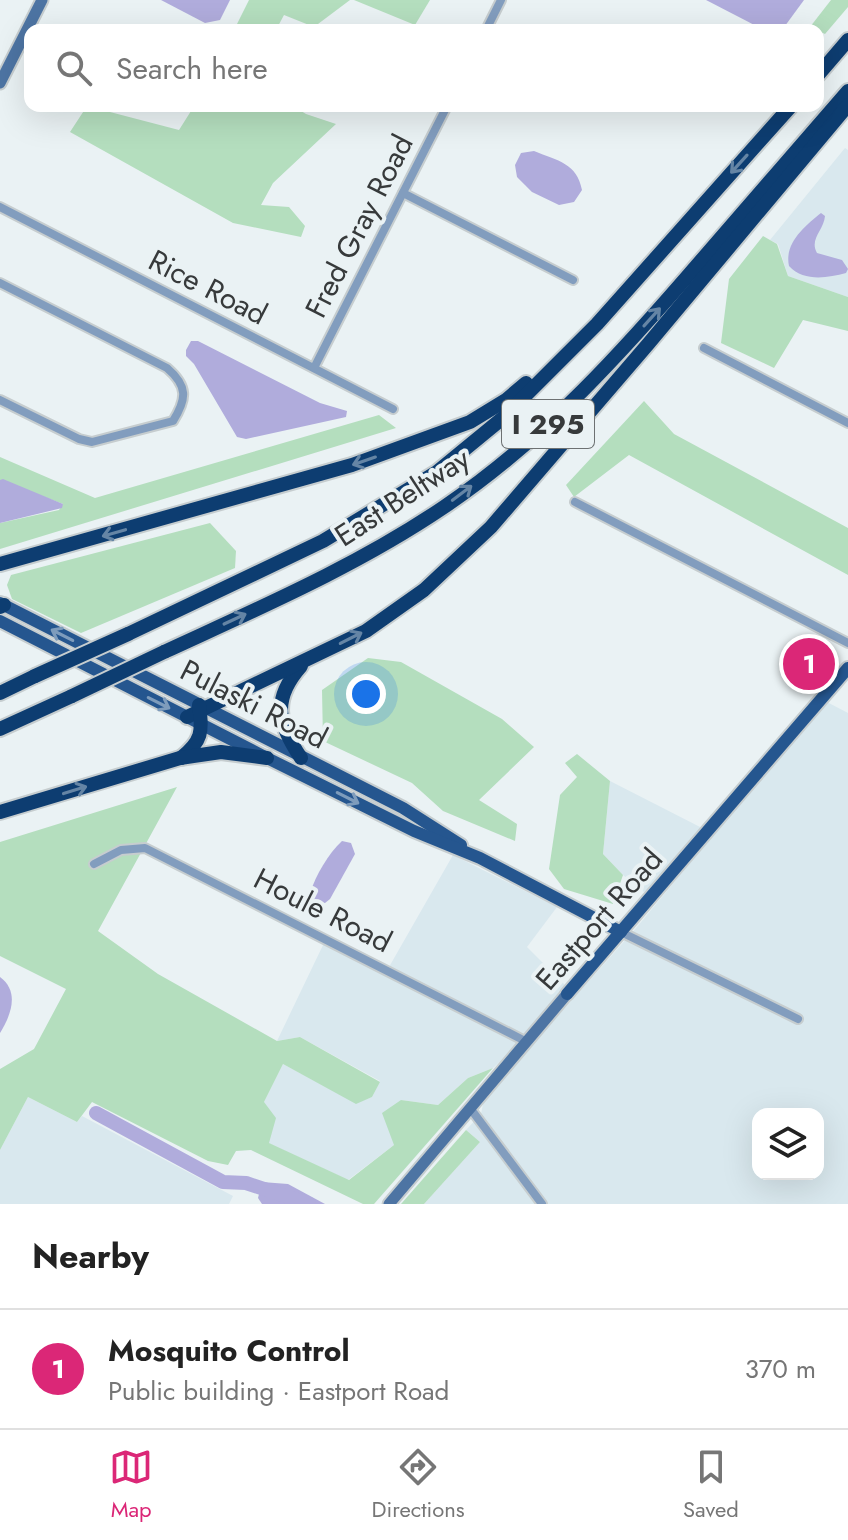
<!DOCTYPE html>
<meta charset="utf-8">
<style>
:root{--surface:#fff;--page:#f2f2f2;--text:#222;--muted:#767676;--line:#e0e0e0;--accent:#db2777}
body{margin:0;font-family:Jost,sans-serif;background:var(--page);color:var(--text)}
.controls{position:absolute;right:24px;bottom:24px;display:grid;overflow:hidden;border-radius:16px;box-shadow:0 8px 32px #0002}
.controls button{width:72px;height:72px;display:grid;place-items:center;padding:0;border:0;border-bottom:2px solid var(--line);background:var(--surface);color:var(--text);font:40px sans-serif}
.you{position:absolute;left:366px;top:694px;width:28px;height:28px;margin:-20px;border:6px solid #fff;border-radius:50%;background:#1a73e8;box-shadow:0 0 0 12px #1a73e833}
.badge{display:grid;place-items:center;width:52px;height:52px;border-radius:50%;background:var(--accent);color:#fff;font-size:26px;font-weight:700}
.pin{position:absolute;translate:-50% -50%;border:4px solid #fff;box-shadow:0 2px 8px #0006}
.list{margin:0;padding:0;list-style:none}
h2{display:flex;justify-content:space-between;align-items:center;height:104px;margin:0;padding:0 32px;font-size:34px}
h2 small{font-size:26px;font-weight:400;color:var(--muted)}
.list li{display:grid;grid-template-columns:52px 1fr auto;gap:24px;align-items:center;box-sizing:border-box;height:120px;padding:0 32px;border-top:2px solid var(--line)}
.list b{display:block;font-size:30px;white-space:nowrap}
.list p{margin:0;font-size:26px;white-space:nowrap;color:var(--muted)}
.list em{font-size:26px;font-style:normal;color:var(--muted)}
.icon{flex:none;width:44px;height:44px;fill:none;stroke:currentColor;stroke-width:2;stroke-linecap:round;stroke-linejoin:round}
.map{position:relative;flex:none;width:848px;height:1204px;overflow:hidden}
.search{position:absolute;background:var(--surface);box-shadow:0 8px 32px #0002;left:24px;right:24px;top:24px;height:88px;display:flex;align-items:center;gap:20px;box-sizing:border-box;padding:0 28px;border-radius:16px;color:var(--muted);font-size:30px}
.sheet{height:224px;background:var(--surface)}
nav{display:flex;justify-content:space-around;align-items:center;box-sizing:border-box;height:112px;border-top:2px solid var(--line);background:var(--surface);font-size:22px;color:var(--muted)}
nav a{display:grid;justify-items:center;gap:4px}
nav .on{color:var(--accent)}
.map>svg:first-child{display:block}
.built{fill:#d9e8ee;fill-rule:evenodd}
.green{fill:#b4debe}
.water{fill:#b0acdc}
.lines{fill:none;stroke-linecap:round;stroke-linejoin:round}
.river{stroke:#b0acdc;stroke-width:14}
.street-casing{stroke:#c6cdcf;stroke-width:12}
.secondary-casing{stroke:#c6cdcf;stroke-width:15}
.primary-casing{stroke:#c6cdcf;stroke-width:16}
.highway-casing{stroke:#c6cdcf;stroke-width:18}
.street{stroke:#829dbe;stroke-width:8}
.secondary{stroke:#4d74a3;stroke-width:11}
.primary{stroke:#25568f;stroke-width:12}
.highway{stroke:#0d3d71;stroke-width:14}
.highway-bridge-casing{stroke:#c6cdcf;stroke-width:18;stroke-linecap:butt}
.highway-bridge{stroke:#0d3d71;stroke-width:14}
.oneway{stroke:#6585a5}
.oneway2{stroke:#7e9cbc}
.labels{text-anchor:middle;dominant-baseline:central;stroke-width:8;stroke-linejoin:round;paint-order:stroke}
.shield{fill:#eaf2f4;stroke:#6d7172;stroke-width:2}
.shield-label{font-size:28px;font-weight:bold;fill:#373a3b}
.street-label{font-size:30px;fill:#373a3b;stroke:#eaf2f4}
</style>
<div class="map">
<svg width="848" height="1204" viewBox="0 0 848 1204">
<rect width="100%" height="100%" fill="#eaf2f4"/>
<!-- built -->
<g class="built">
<polygon points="845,148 848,150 848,297 788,276 778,244 770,240"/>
<path d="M825,701l23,12v491h-424l56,-62 -14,-12 15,-16 3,-15 152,-171zM758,1114h60v60h-60z"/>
<polygon points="610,781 704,829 666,873 644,892 623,875 603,854"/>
<polygon points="453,855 557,907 527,947 567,987 520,1043 493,1068 468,1078 438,1105 401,1100 394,1145 348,1180 268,1143 264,1102 283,1064 356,1103 372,1097 380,1081 300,1037 277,1041 324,943 385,974"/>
<polygon points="28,1097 77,1122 82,1116 233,1196 229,1204 0,1204 0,1150"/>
</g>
<!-- green -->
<g class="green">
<polygon points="249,0 350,0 314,27 284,15 276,30 234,30"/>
<polygon points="354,0 430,0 415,25"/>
<polygon points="831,0 848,0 848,7 825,34 810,27"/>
<polygon points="87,106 179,130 191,111 184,106 293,106 306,114 336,124 273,183 261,205 289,207 305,226 301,237 233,223 70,132"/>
<polygon points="763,236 777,244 788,276 848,297 848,331 803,320 774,368 721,343 729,279"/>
<polygon points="644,401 674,434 848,528 848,575 629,455 574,497 566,485"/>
<polygon points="379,415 396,428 0,549 0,523 59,510 63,504 0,480 0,457 95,498"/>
<polygon points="210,523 236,551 235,568 81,633 12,599 7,585 11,575"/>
<polygon points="368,658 401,662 502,719 534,747 479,800 517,824 515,841 443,811 412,783 323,741 322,690"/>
<polygon points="577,754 610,781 603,854 623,875 613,904 564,889 549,869 560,795 577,777 565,763"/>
<polygon points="177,787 98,931 158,974 277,1041 300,1037 380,1082 372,1097 356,1104 283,1064 264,1102 276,1118 269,1143 349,1180 394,1145 382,1113 401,1100 438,1105 468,1078 493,1068 374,1204 363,1204 251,1150 236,1151 228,1165 208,1161 92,1102 77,1122 28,1097 0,1150 0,1069 34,1049 66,989 0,956 0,842"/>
<polygon points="466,1130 480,1142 424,1204 401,1204"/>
</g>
<!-- water -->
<g class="water">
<polygon points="161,0 230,0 220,20 205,23"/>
<polygon points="706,0 804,0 782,30 764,30"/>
<path d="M534,151c24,10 43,12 48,39l-8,12 -15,3 -27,-13 -15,-15 -2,-12 6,-12z"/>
<path d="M821,213l4,3c-1,14 -16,23 -8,37l25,7 6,9 -2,4c-19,5 -42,9 -57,-7 -5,-23 16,-40 32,-53z"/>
<polygon points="191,341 198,341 320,403 347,411 346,417 246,439 237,437 194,364 186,356 186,350"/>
<polygon points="3,479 63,504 62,508 0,523 0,480"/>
<path d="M342,841l9,2 4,11 -25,45 -5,4 -10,-2 -5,-8c6,-18 18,-39 32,-52z"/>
<path d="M0,977c20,15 11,38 0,56z"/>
<polygon points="262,1182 288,1184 325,1204 262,1204 258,1198"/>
</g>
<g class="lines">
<!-- river -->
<polyline class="river" points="96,1113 223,1182 246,1183 309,1204"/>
<!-- street casing -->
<g class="street-casing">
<g id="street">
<polyline points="486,30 501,0"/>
<polyline points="403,193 573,280"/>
<polyline points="0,207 393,409"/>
<path d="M0,283l167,85c21,18 20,31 6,53l-81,21 -13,-3 -79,-39"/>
<polyline points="704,348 848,423"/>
<polyline points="314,368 447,106"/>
<polyline points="575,502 848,643"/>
<polyline points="94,864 121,850 145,848 527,1042"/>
<polyline points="621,932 798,1019"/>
<polyline points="470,1108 542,1204"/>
</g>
</g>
<!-- secondary casing -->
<g class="secondary-casing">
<g id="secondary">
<polyline points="0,83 42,0"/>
<polyline points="389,1204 567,994"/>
</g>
</g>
<!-- primary casing -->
<g class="primary-casing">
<g id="primary">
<polyline points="0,603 403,808 461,845"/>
<polyline points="0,621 267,758 414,831 480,858 621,932"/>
<polyline points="567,994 848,668"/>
</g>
</g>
<!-- highway casing -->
<g class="highway-casing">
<g id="highway">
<polyline points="818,75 848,40"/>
<polyline points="0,564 352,465 470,422 506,400 526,383"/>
<polyline points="0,607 4,605"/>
<polyline points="128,634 323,541 437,472 504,417 597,324 791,106"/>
<path d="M164,652c95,-44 193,-86 280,-145 101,-68 182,-159 261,-251 48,-55 95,-110 143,-165"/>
<path d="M301,666c-30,34 -23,58 0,92"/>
<polyline points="0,693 35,676"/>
<polyline points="187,717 366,631 424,590 491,527 649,343 848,105"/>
<polyline points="0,729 72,696"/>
<path d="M181,758c21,-17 22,-26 18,-53"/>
<polyline points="0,812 180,758 221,752 267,758"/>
</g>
</g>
<!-- street -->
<use href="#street" class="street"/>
<!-- secondary -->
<use href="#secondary" class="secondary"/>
<!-- primary -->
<use href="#primary" class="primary"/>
<!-- highway -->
<use href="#highway" class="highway"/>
<!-- highway-bridge casing -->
<g class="highway-bridge-casing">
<g id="highway-bridge">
<polyline points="35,676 128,634"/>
<polyline points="72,696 164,652"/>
</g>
</g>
<!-- highway-bridge -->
<use href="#highway-bridge" class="highway-bridge"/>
</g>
<!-- one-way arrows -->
<defs><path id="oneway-shaft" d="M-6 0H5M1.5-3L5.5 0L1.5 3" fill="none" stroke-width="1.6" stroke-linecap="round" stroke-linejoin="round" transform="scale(2)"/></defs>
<g class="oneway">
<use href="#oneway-shaft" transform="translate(739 164) rotate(132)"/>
<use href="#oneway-shaft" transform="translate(652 317) rotate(-48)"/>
<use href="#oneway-shaft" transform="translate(364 461) rotate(161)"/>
<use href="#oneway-shaft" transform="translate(462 493) rotate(-37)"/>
<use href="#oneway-shaft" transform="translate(114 533) rotate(164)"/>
<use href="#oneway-shaft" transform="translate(235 619) rotate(-25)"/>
<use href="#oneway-shaft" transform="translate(351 638) rotate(-27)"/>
<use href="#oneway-shaft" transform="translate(75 790) rotate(-17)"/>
</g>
<g class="oneway2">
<use href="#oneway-shaft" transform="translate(62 635) rotate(-153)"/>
<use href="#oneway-shaft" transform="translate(159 703) rotate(27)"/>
<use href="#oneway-shaft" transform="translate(348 798) rotate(27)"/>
</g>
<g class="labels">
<!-- shield labels -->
<rect class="shield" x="502" y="400" width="92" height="48" rx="6"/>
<g class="shield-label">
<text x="548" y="424">I 295</text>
</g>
<!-- street labels -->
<g class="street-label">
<text transform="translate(359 226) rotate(-63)">Fred Gray Road</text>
<text transform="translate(208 287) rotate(27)">Rice Road</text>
<text transform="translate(402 497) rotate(-33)">East Beltway</text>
<text transform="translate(254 704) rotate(27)">Pulaski Road</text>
<text transform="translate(323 910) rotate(27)">Houle Road</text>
<text transform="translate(599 919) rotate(-49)">Eastport Road</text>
</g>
</g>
</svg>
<div class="controls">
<button><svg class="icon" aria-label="layers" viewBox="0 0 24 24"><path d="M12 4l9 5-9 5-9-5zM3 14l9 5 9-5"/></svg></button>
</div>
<div class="you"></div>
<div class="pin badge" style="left:809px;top:664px">1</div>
<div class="search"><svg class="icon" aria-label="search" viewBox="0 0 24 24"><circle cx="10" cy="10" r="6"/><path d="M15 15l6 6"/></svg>Search here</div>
</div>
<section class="sheet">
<h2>Nearby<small></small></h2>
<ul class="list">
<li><span class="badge">1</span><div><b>Mosquito Control</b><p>Public building · Eastport Road</p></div><em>370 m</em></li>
</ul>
</section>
<nav>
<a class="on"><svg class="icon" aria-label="map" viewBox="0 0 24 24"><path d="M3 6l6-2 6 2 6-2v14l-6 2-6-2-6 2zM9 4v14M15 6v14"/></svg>Map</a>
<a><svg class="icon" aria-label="directions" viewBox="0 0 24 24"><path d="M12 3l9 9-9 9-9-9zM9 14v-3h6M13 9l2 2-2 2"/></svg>Directions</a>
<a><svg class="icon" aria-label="saved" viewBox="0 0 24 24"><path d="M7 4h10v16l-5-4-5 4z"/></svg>Saved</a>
</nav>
